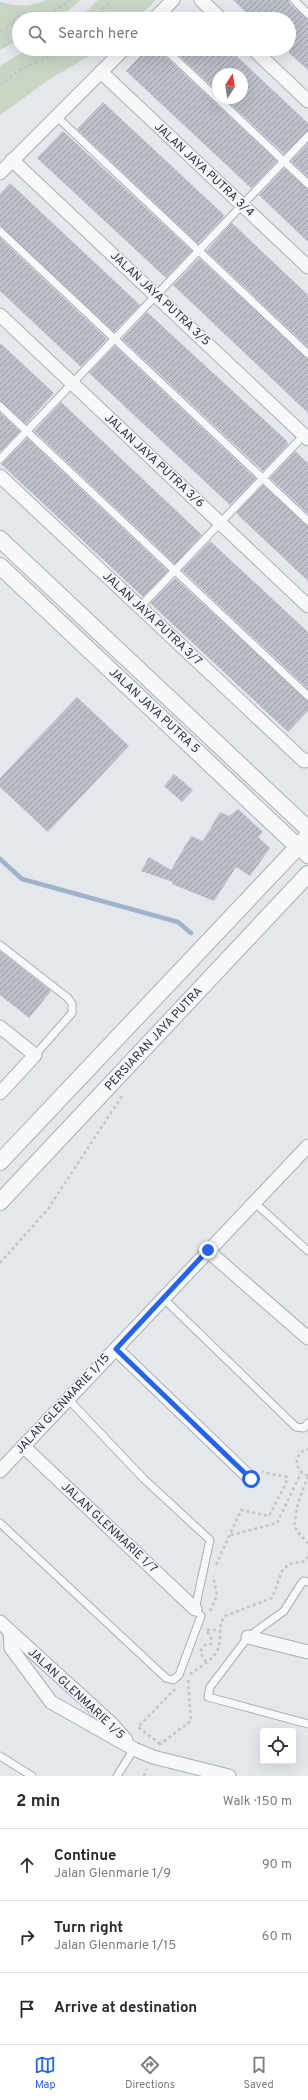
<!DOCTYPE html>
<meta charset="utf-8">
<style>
:root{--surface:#fff;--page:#f7f7f7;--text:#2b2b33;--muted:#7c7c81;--line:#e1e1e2;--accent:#2563eb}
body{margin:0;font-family:Overpass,sans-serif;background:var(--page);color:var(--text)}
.controls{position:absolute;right:12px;bottom:12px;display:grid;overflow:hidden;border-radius:4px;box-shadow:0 4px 16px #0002}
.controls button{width:36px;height:36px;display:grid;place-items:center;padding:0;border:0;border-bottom:1px solid var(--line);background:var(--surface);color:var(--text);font:20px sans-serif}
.compass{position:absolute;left:212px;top:68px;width:36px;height:36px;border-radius:50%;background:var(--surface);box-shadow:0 4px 16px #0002;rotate:12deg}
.stop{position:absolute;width:12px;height:12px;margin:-9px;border:3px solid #2563eb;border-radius:50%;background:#fff}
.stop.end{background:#2563eb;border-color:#fff;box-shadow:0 1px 4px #0008}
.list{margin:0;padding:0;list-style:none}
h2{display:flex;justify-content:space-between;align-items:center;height:52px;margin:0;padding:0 16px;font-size:17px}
h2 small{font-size:13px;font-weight:400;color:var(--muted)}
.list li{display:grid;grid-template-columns:26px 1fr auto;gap:12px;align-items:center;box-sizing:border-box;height:72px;padding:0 16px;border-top:1px solid var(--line)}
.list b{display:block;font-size:15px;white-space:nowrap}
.list p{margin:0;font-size:13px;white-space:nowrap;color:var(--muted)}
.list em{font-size:13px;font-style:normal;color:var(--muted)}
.icon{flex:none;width:22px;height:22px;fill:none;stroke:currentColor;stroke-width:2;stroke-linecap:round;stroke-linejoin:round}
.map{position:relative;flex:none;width:308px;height:1776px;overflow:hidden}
.search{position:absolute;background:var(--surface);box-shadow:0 4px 16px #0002;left:12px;right:12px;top:12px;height:44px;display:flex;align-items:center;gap:10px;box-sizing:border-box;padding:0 14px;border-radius:22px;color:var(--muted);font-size:15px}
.sheet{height:268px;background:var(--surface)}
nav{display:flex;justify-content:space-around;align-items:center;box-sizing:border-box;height:56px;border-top:1px solid var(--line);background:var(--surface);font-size:11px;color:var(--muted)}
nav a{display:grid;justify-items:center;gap:2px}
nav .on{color:var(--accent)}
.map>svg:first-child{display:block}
.green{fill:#c9d6c5}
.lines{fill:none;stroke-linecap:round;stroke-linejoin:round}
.stream{stroke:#9fb4cc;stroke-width:4.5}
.building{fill:url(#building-hatch)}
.service-casing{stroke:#a9aeb7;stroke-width:9}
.minor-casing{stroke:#a9aeb7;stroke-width:15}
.tertiary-casing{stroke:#a9aeb7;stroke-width:18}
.path{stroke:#c2c5cb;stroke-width:2.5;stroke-dasharray:3 3;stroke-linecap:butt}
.service{stroke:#f7f8fa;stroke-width:7}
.minor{stroke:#f7f8fa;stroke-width:13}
.tertiary{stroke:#f7f8fa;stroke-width:16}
.route{stroke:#2563eb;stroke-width:5}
.labels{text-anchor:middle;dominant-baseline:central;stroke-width:3;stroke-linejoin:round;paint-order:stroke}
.street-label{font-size:12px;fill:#2b3445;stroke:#f4f6f9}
</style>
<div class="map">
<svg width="308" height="1776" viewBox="0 0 308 1776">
<defs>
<pattern id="building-hatch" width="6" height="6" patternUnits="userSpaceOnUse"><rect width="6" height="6" fill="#bbc0ca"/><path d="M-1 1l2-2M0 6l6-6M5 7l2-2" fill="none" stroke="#989da6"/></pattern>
</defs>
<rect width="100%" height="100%" fill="#e4e7ec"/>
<!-- green -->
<g class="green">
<path d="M47,0h33c-23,23 -30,19 -61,19v21l-19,10v-48c19,5 28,5 47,-2z"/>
<polygon points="98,0 156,0 136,19 79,19"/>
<polygon points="28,49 101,49 50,79 0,115 0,66"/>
</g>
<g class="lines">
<!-- stream -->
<polyline class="stream" points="0,859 22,879 178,922 191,933"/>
</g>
<!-- building -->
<g class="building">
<polygon points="233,0 289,0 290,4 308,19 308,70 289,53 289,19 253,19"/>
<polygon points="147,49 160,49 162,53 277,161 251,188 126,71"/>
<polygon points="172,49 229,49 308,123 308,131 284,154 224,98 242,98 242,74 218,74 218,92"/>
<polygon points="103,102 223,214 224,217 198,244 77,129"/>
<polygon points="63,131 192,251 166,278 37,158"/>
<polygon points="308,143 308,177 291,161"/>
<polygon points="284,168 308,189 308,242 259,195"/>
<polygon points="10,183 140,305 114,332 0,226 0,194"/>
<polygon points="232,223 308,295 308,347 206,251"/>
<polygon points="0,238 107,339 81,367 0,291"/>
<polygon points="199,258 308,359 308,413 173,285"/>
<polygon points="147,312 287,441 288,444 263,471 122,339"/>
<polygon points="0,343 54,393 26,424 0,401"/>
<polygon points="115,346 256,479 230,505 89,373"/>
<polygon points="61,402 202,535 175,564 34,431"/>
<polygon points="0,413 20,431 0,452"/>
<polygon points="27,438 168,571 143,597 1,464"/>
<polygon points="295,451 308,463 308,514 270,478"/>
<polygon points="263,485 308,526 308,581 238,515 237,512"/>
<polygon points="210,541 308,632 308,689 182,570"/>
<polygon points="175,578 308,701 308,711 288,732 150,603"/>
<polygon points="77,697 129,746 48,832 0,787 0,778"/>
<polygon points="174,774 193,790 182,802 164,786"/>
<polygon points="238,809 263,832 258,837 270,848 250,876 236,867 214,901 172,884 173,882 141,871 149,857 171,870 191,836 203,841 220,812 229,816"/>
<polygon points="0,951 51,991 29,1018 0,995"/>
</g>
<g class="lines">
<!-- service casing -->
<g class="service-casing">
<g id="service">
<polyline points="294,0 308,14"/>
<polyline points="165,49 308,184"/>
<polyline points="56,116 308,354"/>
<polyline points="0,231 308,521"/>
<polyline points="0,406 308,696"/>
<polyline points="0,459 308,136"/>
<polyline points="140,607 305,434"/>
<polyline points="0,945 68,998 72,1004 72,1013 35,1055"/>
<polyline points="254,1202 308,1251"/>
<polyline points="163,1298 296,1427 304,1428 308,1423"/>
<polyline points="0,1523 166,1678 173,1680 179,1675 201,1616 195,1609 210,1540 144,1479 68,1399"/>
<polyline points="308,1582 304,1581 301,1584 284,1611 248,1637 210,1687 208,1697 308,1724"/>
<polyline points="0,1756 32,1776"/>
<polyline points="117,1776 134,1749"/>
</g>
</g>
<!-- minor casing -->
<g class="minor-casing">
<g id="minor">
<polyline points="201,0 221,19"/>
<polyline points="154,19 173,0"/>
<polyline points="253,49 308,101"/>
<polyline points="101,72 308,267"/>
<polyline points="12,160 308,439"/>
<polyline points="0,173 124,49"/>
<polyline points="0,315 308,606"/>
<polyline points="0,476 304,761 308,760"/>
<polyline points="298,847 308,857"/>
<polyline points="0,1027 35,1055 0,1093"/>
<polyline points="208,1251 308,1338"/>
<polyline points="116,1349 251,1479"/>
<polyline points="23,1446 195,1609"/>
<polyline points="0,1471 308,1146"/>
<polyline points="0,1622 111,1723 126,1740"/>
<polyline points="10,1632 11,1648 51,1702 134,1749 153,1757 229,1776"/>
<polyline points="248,1637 308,1652"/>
</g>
</g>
<!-- tertiary casing -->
<g class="tertiary-casing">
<g id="tertiary">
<polyline points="0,539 308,829"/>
<polyline points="0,566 298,847"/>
<polyline points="0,1162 308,836"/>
<polyline points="0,1202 308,874"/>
</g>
</g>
<!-- path -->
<g class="path">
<polyline points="95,19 111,0"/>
<path d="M0,32c10,-3 11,-13 21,-17 8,-4 16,-2 24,-2 9,-1 18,-7 25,-13"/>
<polyline points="0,85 20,70 65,49"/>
<polyline points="0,1263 48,1209 122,1096"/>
<polyline points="308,1476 298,1503 294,1526 300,1535 308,1543"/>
<path d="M308,1476c-14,-6 -16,-22 0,-27"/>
<polyline points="231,1535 277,1523 301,1473"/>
<polyline points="216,1565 241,1510 269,1516 286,1483 287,1477 262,1472"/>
<polyline points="210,1611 217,1595 213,1576"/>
<polyline points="207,1630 220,1630"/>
<polyline points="206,1662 202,1656 201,1650 205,1645 211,1644 211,1638 206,1629"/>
<path d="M190,1674c10,-7 23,-14 28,-25 4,-12 -1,-24 7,-33l47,-18 10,-27 7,-7 16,-3 3,-5"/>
<polyline points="160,1744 138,1727 175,1689"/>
<polyline points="159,1745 191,1721 188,1680"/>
<polyline points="144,1776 147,1769"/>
</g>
<!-- service -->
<use href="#service" class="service"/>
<!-- minor -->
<use href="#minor" class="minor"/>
<!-- tertiary -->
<use href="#tertiary" class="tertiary"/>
</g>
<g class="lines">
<!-- route -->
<polyline class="route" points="208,1250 116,1349 251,1479"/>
</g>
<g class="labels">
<!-- street labels -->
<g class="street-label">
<text transform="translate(204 170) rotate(43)">JALAN JAYA PUTRA 3/4</text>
<text transform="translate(160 299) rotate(43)">JALAN JAYA PUTRA 3/5</text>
<text transform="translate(154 461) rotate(43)">JALAN JAYA PUTRA 3/6</text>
<text transform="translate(152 619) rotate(43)">JALAN JAYA PUTRA 3/7</text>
<text transform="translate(154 711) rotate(43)">JALAN JAYA PUTRA 5</text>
<text transform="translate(154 1039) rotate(-47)">PERSIARAN JAYA PUTRA</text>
<text transform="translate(63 1404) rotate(-47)">JALAN GLENMARIE 1/15</text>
<text transform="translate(109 1528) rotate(43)">JALAN GLENMARIE 1/7</text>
<text transform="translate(76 1694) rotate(43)">JALAN GLENMARIE 1/5</text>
</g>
</g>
</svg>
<div class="controls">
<button><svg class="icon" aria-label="locate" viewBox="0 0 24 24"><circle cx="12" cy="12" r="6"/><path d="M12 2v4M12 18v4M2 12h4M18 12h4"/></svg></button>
</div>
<svg class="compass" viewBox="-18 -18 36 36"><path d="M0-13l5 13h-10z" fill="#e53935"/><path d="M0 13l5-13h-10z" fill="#7c7c81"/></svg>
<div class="stop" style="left:251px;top:1479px"></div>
<div class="stop end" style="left:208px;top:1250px"></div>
<div class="search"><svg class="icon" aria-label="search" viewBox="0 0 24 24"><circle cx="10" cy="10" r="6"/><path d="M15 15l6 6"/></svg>Search here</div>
</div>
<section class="sheet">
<h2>2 min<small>Walk · 150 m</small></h2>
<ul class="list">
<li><svg class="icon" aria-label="ahead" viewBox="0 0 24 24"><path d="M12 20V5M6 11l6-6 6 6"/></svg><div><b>Continue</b><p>Jalan Glenmarie 1/9</p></div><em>90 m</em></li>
<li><svg class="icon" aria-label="right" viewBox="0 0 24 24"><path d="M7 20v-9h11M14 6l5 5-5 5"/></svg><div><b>Turn right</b><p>Jalan Glenmarie 1/15</p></div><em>60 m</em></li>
<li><svg class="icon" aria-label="arrive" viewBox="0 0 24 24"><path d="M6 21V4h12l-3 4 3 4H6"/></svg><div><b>Arrive at destination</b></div></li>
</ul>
</section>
<nav>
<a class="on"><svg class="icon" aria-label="map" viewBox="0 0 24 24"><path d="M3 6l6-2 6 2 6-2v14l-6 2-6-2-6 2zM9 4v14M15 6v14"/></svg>Map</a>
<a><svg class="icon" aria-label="directions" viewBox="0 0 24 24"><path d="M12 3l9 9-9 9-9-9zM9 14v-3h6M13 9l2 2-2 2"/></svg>Directions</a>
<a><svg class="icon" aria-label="saved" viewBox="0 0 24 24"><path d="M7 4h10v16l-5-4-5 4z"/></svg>Saved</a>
</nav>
